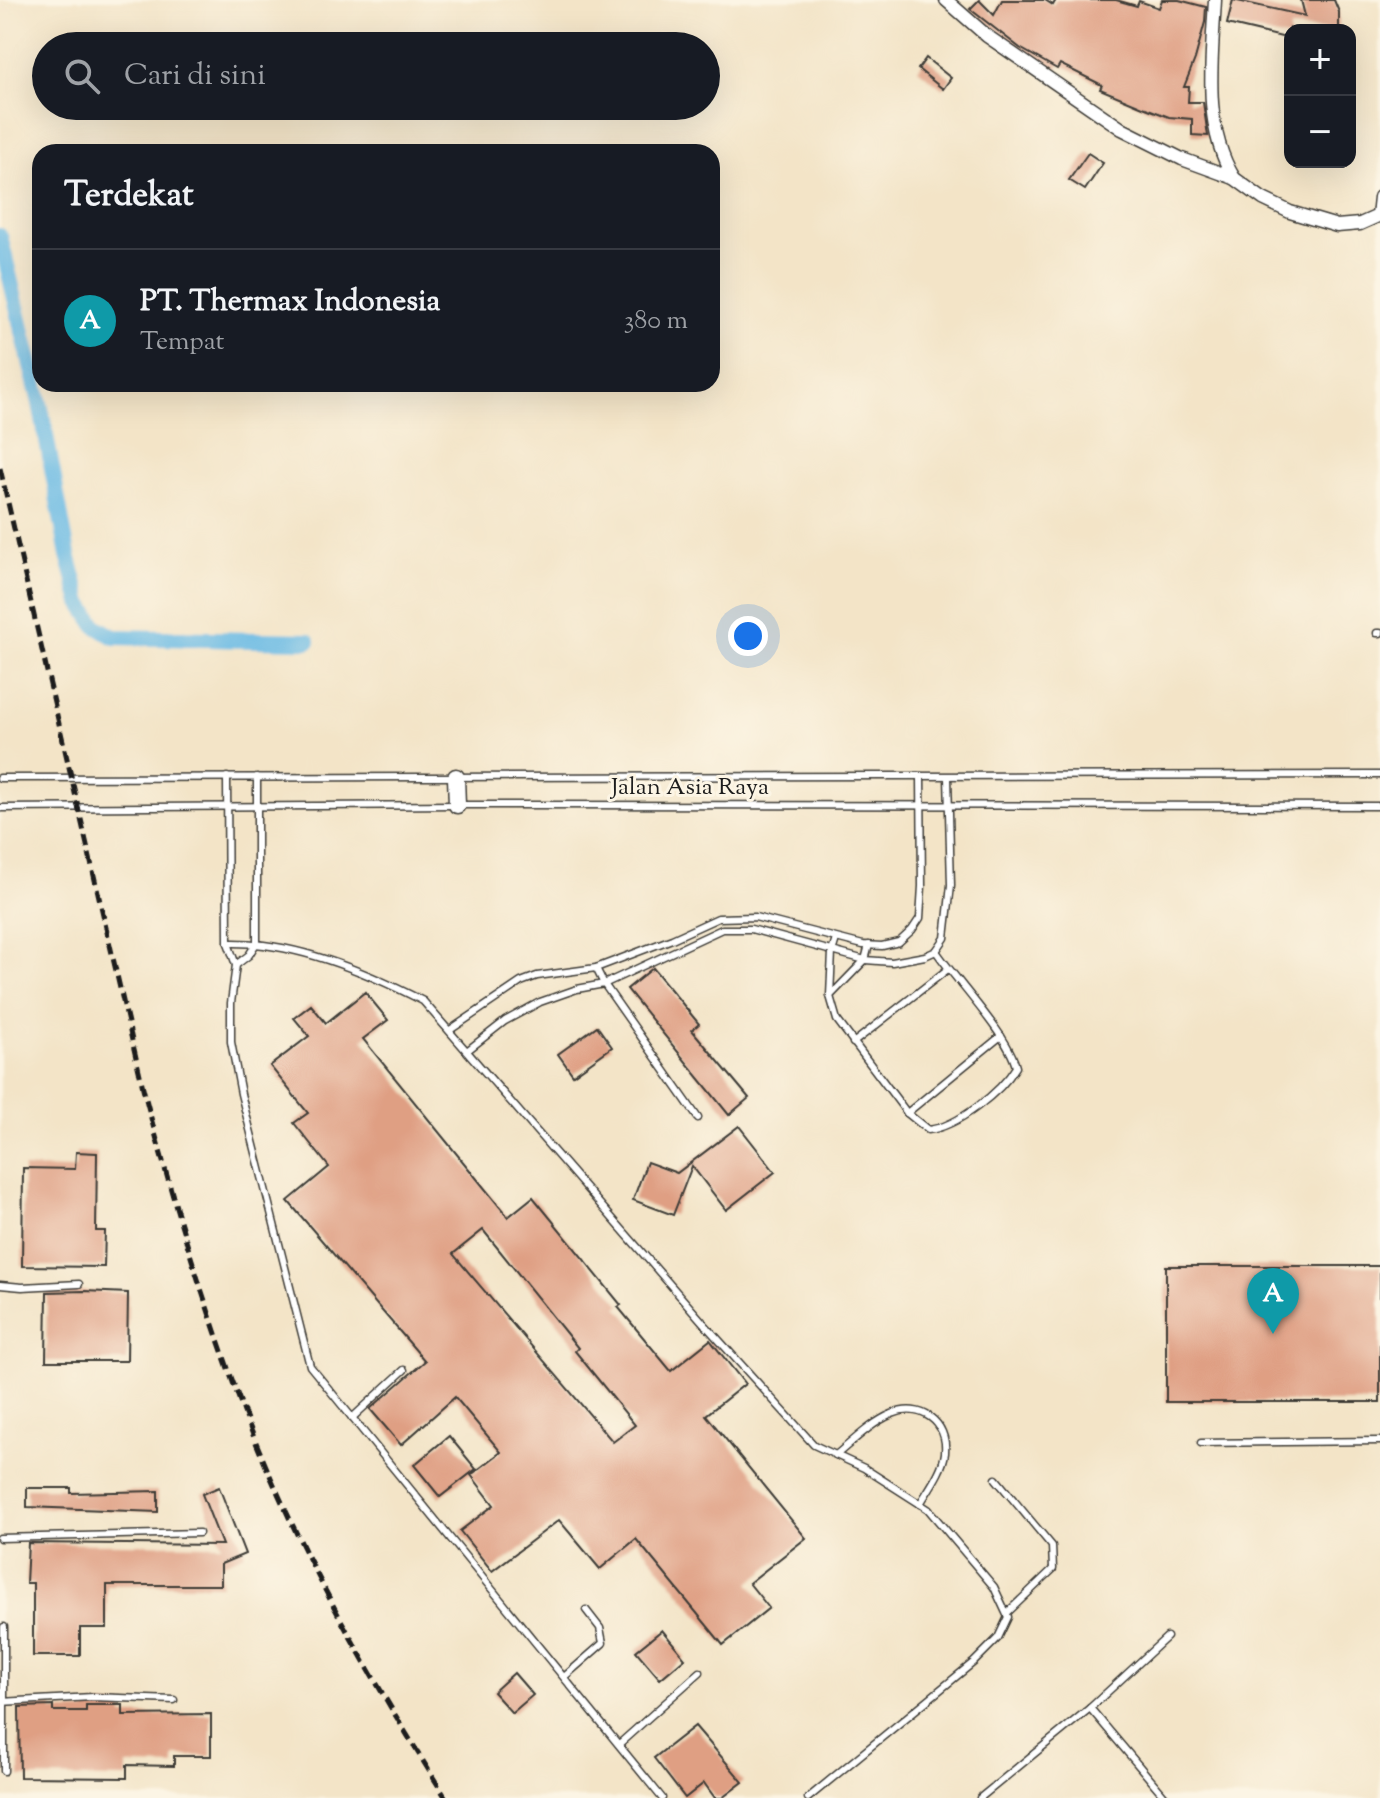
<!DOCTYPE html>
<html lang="id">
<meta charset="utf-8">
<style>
:root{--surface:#171b24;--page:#20242c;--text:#f1f3f6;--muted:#9ea1a6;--line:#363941;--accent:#0b8043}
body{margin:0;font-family:"Sorts Mill Goudy",serif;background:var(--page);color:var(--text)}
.controls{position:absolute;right:24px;top:24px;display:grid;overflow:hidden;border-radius:16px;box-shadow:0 8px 32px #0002}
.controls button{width:72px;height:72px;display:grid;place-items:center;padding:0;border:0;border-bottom:2px solid var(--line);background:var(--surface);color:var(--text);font:40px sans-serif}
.you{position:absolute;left:748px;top:636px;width:28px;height:28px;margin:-20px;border:6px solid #fff;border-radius:50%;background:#1a73e8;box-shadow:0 0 0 12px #1a73e833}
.badge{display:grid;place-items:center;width:52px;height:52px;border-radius:50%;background:var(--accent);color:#fff;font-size:26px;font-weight:700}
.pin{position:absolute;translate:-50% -66px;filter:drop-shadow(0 2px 4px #0008)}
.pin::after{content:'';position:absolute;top:42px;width:28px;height:24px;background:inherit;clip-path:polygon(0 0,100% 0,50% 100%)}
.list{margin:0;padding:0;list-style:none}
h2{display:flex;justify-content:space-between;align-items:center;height:104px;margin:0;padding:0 32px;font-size:34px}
h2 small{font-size:26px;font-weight:400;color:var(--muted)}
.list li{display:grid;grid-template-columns:52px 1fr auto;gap:24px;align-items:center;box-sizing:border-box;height:144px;padding:0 32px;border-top:2px solid var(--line)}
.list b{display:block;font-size:30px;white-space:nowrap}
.list p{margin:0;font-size:26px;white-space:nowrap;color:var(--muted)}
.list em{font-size:26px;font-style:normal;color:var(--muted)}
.icon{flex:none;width:44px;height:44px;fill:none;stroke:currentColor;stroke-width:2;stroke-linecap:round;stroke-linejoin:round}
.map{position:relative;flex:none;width:1380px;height:1798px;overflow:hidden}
.search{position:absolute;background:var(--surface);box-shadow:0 8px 32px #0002;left:32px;top:32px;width:688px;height:88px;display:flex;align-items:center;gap:20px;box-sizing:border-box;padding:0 28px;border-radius:44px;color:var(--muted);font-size:30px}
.panel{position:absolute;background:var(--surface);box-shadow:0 8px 32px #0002;left:32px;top:144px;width:688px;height:248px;border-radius:24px}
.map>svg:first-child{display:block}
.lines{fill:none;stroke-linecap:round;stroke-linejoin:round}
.canal{stroke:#69bae4;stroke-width:16}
.building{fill:#df9f83;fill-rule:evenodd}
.service-casing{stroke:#3c3a36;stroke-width:9}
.minor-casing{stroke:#3c3a36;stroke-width:15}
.tertiary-casing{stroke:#3c3a36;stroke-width:19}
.service{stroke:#fff;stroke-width:6}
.minor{stroke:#fff;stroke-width:12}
.tertiary{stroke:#fff;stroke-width:16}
.rail{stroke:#1c1c1c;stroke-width:5;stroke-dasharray:12 6;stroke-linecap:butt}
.labels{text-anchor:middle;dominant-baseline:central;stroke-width:6;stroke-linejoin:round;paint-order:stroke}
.street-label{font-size:24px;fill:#1c1c1c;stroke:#fcf5e5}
</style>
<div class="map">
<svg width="1380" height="1798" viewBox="0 0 1380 1798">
<rect width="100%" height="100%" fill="#fcf5e5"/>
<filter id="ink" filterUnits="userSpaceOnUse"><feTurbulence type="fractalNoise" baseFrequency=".0125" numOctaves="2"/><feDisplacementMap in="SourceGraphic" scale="16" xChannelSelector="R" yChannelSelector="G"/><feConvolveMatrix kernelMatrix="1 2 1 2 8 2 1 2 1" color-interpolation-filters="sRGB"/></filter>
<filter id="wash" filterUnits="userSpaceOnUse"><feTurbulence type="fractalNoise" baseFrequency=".006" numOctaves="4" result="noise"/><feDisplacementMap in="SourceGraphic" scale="32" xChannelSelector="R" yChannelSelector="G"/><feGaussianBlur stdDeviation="1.8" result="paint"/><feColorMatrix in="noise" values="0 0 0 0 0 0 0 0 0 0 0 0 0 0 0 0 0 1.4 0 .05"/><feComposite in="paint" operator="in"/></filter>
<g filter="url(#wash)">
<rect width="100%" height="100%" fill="#f3e4c7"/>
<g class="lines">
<!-- canal -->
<polyline class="canal" points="0,236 40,403 68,555 81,603 96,626 114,637 308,641"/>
</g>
<g id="blocks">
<!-- building -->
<g class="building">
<polygon points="979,0 994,15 1002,0 1045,0 1053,5 1056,0 1116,0 1137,6 1139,1 1159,8 1162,0 1179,0 1206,7 1205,22 1195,59 1184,87 1189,87 1188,102 1203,102 1208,136 1192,135 1192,119 1169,117 1143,107 1100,89 1102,85 1060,64 1057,69 1020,48 970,9"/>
<polygon points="1233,0 1305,16 1301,0 1334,0 1339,12 1339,30 1290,28 1290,39 1227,24"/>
<polygon points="926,58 951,78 943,89 918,69"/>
<polygon points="1088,153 1103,163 1085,190 1069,180"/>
<polygon points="653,968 699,1024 692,1030 749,1098 729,1115 627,989"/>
<path d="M365,992l23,28 -25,19 145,178 25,-20 88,108 -3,2 53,64 39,-31 35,44 -39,31 100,123 -57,45 20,25 -46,37 -87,-106 -36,30 -41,-49 -67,51 -32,-40 34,-26 -23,-30 30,-23 -46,-55 -54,48 -31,-36 55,-48 -137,-160 41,-34 -35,-44 14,-10 -38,-47 39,-30 -15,-18 17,-13 15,18zM483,1230l95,118 -3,3 60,74 -22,17 -160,-188z"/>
<polygon points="597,1026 612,1047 573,1075 558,1054"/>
<polygon points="739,1126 775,1172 726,1210 692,1166 673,1215 633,1200 647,1162 677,1173"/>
<polygon points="76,1152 97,1153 96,1231 105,1231 104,1267 22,1266 23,1168 75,1169"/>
<rect x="1166" y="1266" width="214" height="136"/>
<polygon points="84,1291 128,1293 127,1361 46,1361 47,1292"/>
<polygon points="449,1436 476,1469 440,1497 414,1465"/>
<polygon points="219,1487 245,1554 221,1564 221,1585 107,1585 107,1628 80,1628 80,1656 33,1656 33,1583 26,1583 28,1543 222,1545 202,1494"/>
<polygon points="27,1488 71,1488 71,1493 158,1491 158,1512 27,1507"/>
<polygon points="662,1630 685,1658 660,1679 636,1651"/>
<polygon points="514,1673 533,1695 512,1713 493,1692"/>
<polygon points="86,1705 123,1705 123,1715 211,1714 211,1756 174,1756 174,1766 127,1765 127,1778 20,1777 19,1707 53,1706 53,1711 86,1711"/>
<polygon points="695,1726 743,1782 722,1798 715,1798 704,1783 685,1798 654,1758"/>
</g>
</g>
</g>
<g filter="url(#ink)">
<use href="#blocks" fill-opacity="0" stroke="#3c3a36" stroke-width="2"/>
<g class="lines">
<!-- service casing -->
<g class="service-casing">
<g id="service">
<polyline points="1377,633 1380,633"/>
<polyline points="227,777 228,943 236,965 231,1003 231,1042 241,1094 310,1366 662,1798"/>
<polyline points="0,778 1380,775"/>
<polyline points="0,808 457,805 1380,806"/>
<path d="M836,939l-4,13 -2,44 7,24 70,93 21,17c29,-3 73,-38 88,-63 -7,-31 -60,-86 -80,-116"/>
<path d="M228,943c64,-2 139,29 195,58l284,326 107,118 50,23 64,41 66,78 14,30 -10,21 -24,24 -166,136"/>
<polyline points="236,965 249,955 257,942 257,777"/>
<polyline points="596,968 604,984 698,1118"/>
<polyline points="830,996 865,960 869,945"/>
<polyline points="450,1030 521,982 537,976 596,968 672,939 718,918 755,917 863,945 882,946 899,942 912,930 920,918 922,886 921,776"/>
<polyline points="853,1043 948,969"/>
<polyline points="468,1050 505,1021 540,1002 577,989 604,984 722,929 751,929 865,960 892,962 925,956 936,951 945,938 951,885 948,777"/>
<polyline points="907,1113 1001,1036"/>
<polyline points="0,1285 22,1287 79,1284"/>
<polyline points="352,1418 404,1370"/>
<polyline points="1201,1443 1380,1441"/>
<path d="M836,1455c17,-14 35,-32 56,-41 29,-12 56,8 53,39 -2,17 -17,37 -25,51"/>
<polyline points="996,1479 1052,1546 1053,1569 1008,1612"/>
<polyline points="0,1538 199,1533"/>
<polyline points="4,1627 4,1771"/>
<polyline points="564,1677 603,1643 600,1628 586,1610"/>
<polyline points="0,1702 93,1697 174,1700"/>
<polyline points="1090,1708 1166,1798"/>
<polyline points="619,1744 700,1672"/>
<polyline points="980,1798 1090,1708 1167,1637"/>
</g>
</g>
<!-- minor casing -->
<g class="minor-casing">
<g id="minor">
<polyline points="946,0 987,36 1122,129 1182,159 1234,178 1263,199 1290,212 1337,226 1360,224 1378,216 1380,197"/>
<path d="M1215,0c-3,60 -13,125 19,178"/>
</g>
</g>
<!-- tertiary casing -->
<g class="tertiary-casing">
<polyline id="tertiary" points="456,777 457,805"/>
</g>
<!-- service -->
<use href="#service" class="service"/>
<!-- minor -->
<use href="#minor" class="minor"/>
<!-- tertiary -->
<use href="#tertiary" class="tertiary"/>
<!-- rail -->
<path class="rail" d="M0,468l143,620c29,110 61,218 101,324 52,136 125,263 202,386"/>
</g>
</g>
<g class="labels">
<!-- street labels -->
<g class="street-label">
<text x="690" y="788">Jalan Asia Raya</text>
</g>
</g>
</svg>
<div class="controls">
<button>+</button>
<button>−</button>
</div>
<div class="you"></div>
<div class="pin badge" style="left:1273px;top:1334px;background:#0f9aa8">A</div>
<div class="search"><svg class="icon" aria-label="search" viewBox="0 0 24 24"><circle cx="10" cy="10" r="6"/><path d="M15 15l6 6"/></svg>Cari di sini</div>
<section class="panel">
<h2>Terdekat<small></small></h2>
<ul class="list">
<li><span class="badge" style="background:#0f9aa8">A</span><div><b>PT. Thermax Indonesia</b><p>Tempat</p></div><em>380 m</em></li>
</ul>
</section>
</div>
